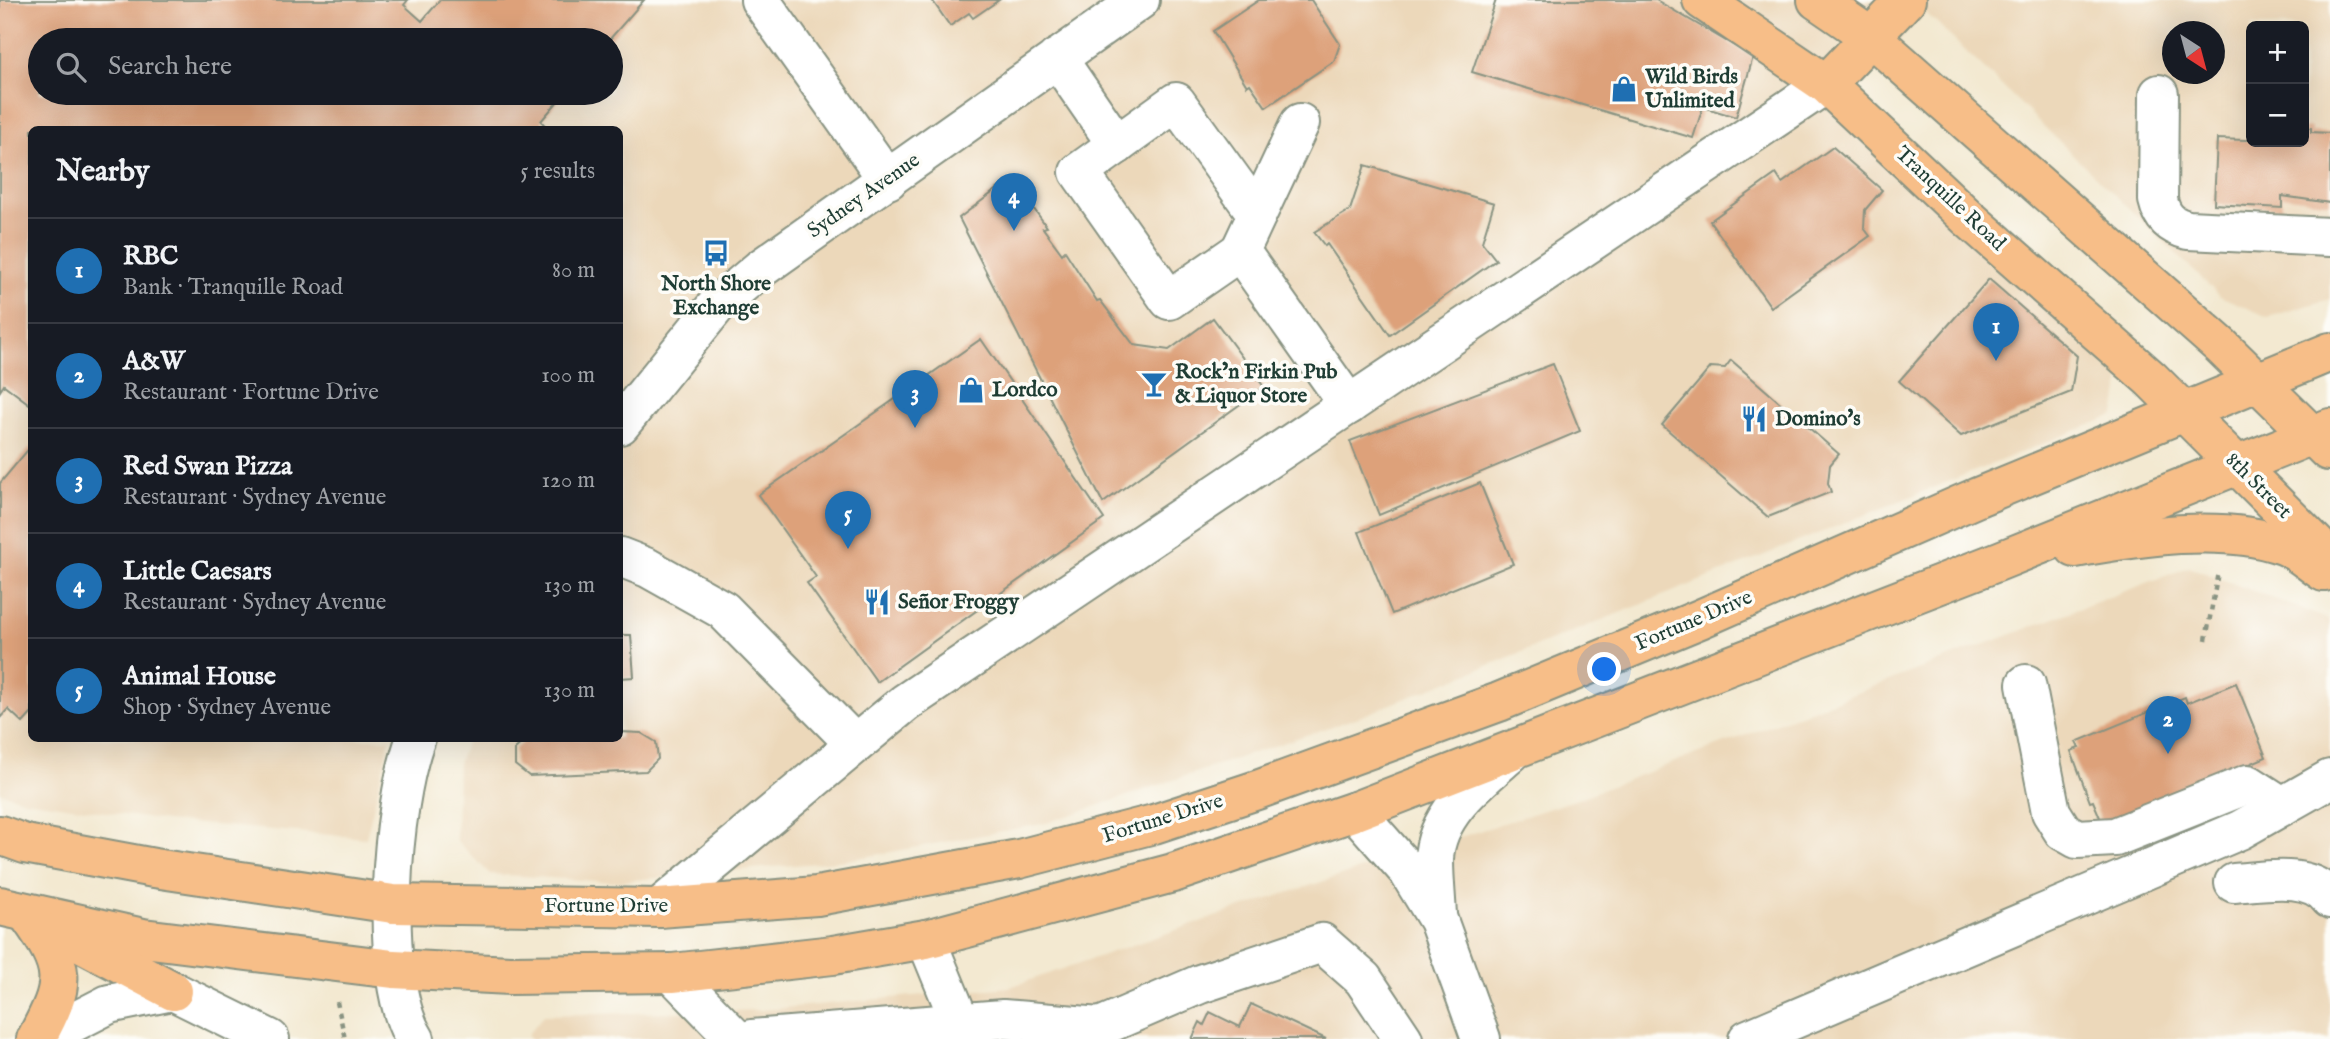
<!DOCTYPE html>
<meta charset="utf-8">
<style>
:root{--surface:#171b24;--page:#242831;--text:#f1f3f6;--muted:#9ea1a6;--line:#363941;--accent:#1f6fb2}
body{margin:0;font-family:"IM FELL English",serif;background:var(--page);color:var(--text)}
.controls{position:absolute;right:21px;top:21px;display:grid;overflow:hidden;border-radius:10px;box-shadow:0 7px 28px #0002}
.controls button{width:63px;height:63px;display:grid;place-items:center;padding:0;border:0;border-bottom:2px solid var(--line);background:var(--surface);color:var(--text);font:35px sans-serif}
.compass{position:absolute;left:2162px;top:21px;width:63px;height:63px;border-radius:50%;background:var(--surface);box-shadow:0 7px 28px #0002;rotate:144deg}
.you{position:absolute;left:1605px;top:670px;width:24px;height:24px;margin:-18px;border:5px solid #fff;border-radius:50%;background:#1a73e8;box-shadow:0 0 0 10px #1a73e833}
.badge{display:grid;place-items:center;width:46px;height:46px;border-radius:50%;background:var(--accent);color:#fff;font-size:23px;font-weight:700}
.pin{position:absolute;translate:-50% -58px;filter:drop-shadow(0 2px 4px #0008)}
.pin::after{content:'';position:absolute;top:37px;width:24px;height:21px;background:inherit;clip-path:polygon(0 0,100% 0,50% 100%)}
.list{margin:0;padding:0;list-style:none}
h2{display:flex;justify-content:space-between;align-items:center;height:91px;margin:0;padding:0 28px;font-size:30px}
h2 small{font-size:23px;font-weight:400;color:var(--muted)}
.list li{display:grid;grid-template-columns:46px 1fr auto;gap:21px;align-items:center;box-sizing:border-box;height:105px;padding:0 28px;border-top:2px solid var(--line)}
.list b{display:block;font-size:26px;white-space:nowrap}
.list p{margin:0;font-size:23px;white-space:nowrap;color:var(--muted)}
.list em{font-size:23px;font-style:normal;color:var(--muted)}
.icon{flex:none;width:38px;height:38px;fill:none;stroke:currentColor;stroke-width:2;stroke-linecap:round;stroke-linejoin:round}
.map{position:relative;flex:none;width:2330px;height:1039px;overflow:hidden}
.search{position:absolute;background:var(--surface);box-shadow:0 7px 28px #0002;left:28px;top:28px;width:595px;height:77px;display:flex;align-items:center;gap:18px;box-sizing:border-box;padding:0 24px;border-radius:38px;color:var(--muted);font-size:26px}
.panel{position:absolute;background:var(--surface);box-shadow:0 7px 28px #0002;left:28px;top:126px;width:595px;height:616px;border-radius:10px}
.map>svg:first-child{display:block}
.built{fill:#ecd8ba;fill-rule:evenodd}
.building{fill:#dda17a}
.lines{fill:none;stroke-linecap:round;stroke-linejoin:round}
.minor-casing{stroke:#899382;stroke-width:42}
.major-casing{stroke:#899382;stroke-width:42}
.path{stroke:#899382;stroke-width:4.5;stroke-dasharray:5 5;stroke-linecap:butt}
.minor{stroke:#fff;stroke-width:38}
.major{stroke:#f7be88;stroke-width:38}
.labels{text-anchor:middle;dominant-baseline:central;stroke-width:7;stroke-linejoin:round;paint-order:stroke}
.poi-label{font-size:21px;font-weight:bold;fill:#1f3d34;stroke:#fdfcf7;text-anchor:start}
.street-label{font-size:21px;fill:#1f3d34;stroke:#fdfcf7}
</style>
<div class="map">
<svg width="2330" height="1039" viewBox="0 0 2330 1039">
<rect width="100%" height="100%" fill="#fdfcf7"/>
<filter id="ink" filterUnits="userSpaceOnUse"><feTurbulence type="fractalNoise" baseFrequency=".0143" numOctaves="2"/><feDisplacementMap in="SourceGraphic" scale="14" xChannelSelector="R" yChannelSelector="G"/><feConvolveMatrix kernelMatrix="1 2 1 2 8 2 1 2 1" color-interpolation-filters="sRGB"/></filter>
<filter id="wash" filterUnits="userSpaceOnUse"><feTurbulence type="fractalNoise" baseFrequency=".00686" numOctaves="4" result="noise"/><feDisplacementMap in="SourceGraphic" scale="28" xChannelSelector="R" yChannelSelector="G"/><feGaussianBlur stdDeviation="1.57" result="paint"/><feColorMatrix in="noise" values="0 0 0 0 0 0 0 0 0 0 0 0 0 0 0 0 0 1.4 0 .05"/><feComposite in="paint" operator="in"/></filter>
<g filter="url(#wash)">
<rect width="100%" height="100%" fill="#f3e9d1"/>
<!-- built -->
<g class="built">
<path d="M0,0h2330v299l-62,18 -48,-21 -294,-283 -95,95 290,269 -6,38 -756,302 -312,106 -199,37 -235,22 -123,-8 -34,-34 2,-77 10,-24 152,-1v-608h-588v608l358,1 -24,99 -200,-17 -141,-21 -25,-8zM2251,26h53v116h-53zM2172,32h42v42h-42zM40,40h571v53h-571z"/>
<polygon points="2189,567 2330,620 2330,1039 529,1039 528,1034 544,1015 762,1010 1010,987 1232,911 1572,801"/>
</g>
<g id="blocks">
<!-- building -->
<g class="building">
<polygon points="0,0 408,0 404,5 422,21 440,0 644,0 609,40 40,40 40,93 565,93 541,121 549,130 32,130 32,406 4,385 0,391"/>
<polygon points="932,0 999,0 973,18 969,13 950,26"/>
<polygon points="1259,0 1311,0 1340,44 1334,61 1266,107 1250,84 1247,86 1213,31"/>
<polygon points="1496,0 1656,0 1753,57 1736,117 1703,107 1693,138 1472,72"/>
<polygon points="2304,127 2311,128 2311,132 2330,133 2330,203 2282,196 2282,208 2214,204 2217,139 2304,142"/>
<polygon points="1833,147 1882,190 1865,210 1864,228 1870,236 1771,307 1710,221 1776,174 1782,183"/>
<polygon points="1365,165 1494,203 1482,242 1496,260 1390,335 1327,244 1325,246 1314,232 1350,210"/>
<polygon points="1008,181 1028,207 1031,205 1047,227 1043,228 1062,254 1065,251 1097,301 1100,300 1134,345 1169,350 1213,318 1264,387 1103,503 959,218"/>
<polygon points="1989,279 2077,356 2071,392 1961,436 1899,381"/>
<polygon points="981,339 1104,519 877,682 807,583 816,577 758,495"/>
<polygon points="1731,360 1839,454 1830,465 1828,483 1831,492 1768,517 1662,425 1711,367 1725,368"/>
<polygon points="1553,364 1580,431 1379,515 1350,441"/>
<polygon points="32,445 32,713 23,723 8,709 0,718 0,483"/>
<polygon points="1480,483 1513,564 1392,614 1359,532"/>
<polygon points="620,635 631,635 634,677 620,678"/>
<polygon points="2236,683 2266,757 2104,827 2093,801 2090,802 2071,751 2079,748 2076,742 2185,697 2187,703"/>
<polygon points="620,732 641,733 656,742 658,759 646,771 529,776 515,765 515,749 526,739 620,738"/>
<polygon points="1251,1004 1294,1024 1326,1039 1192,1039 1200,1022 1204,1025 1210,1012 1240,1027"/>
</g>
</g>
</g>
<g filter="url(#ink)">
<use href="#blocks" fill-opacity="0" stroke="#899382" stroke-width="2"/>
<g class="lines">
<!-- minor casing -->
<g class="minor-casing">
<g id="minor">
<polyline points="760,0 888,180"/>
<polyline points="1057,58 1117,145"/>
<path d="M2159,94l-1,106c4,18 13,26 30,30l142,7"/>
<polyline points="1300,123 1240,251 1349,405"/>
<polyline points="1240,251 1169,300 1079,172 1176,102 1257,214"/>
<polyline points="620,425 717,305 760,269 1140,0"/>
<polyline points="620,557 648,568 723,610 855,744"/>
<polyline points="2026,684 2051,812 2063,831 2077,839 2115,837 2248,784 2282,806"/>
<polyline points="1355,811 1408,871 1438,920 1481,1039"/>
<path d="M2234,883c30,-2 76,-12 96,16"/>
<polyline points="659,908 905,703 1826,84"/>
<path d="M1437,915c-1,-18 -3,-37 -3,-55 1,-46 45,-79 77,-107"/>
<polyline points="926,939 960,1022"/>
<polyline points="672,973 736,1039"/>
<polyline points="41,1039 109,1004 173,991 270,1039"/>
<path d="M415,1039c-38,-59 -24,-236 1,-301"/>
<polyline points="752,1039 1003,1019 1100,1027"/>
<polyline points="1095,1039 1100,1027 1200,984 1322,943 1363,979 1403,1039"/>
<polyline points="1748,1039 2240,830 2330,779"/>
</g>
</g>
<!-- major casing -->
<g class="major-casing">
<g id="major">
<polyline points="1702,0 1826,84 1967,217 2151,379 2330,558"/>
<polyline points="1817,0 1871,37 2221,346 2328,451"/>
<polyline points="1826,84 1906,0"/>
<path d="M2075,548c62,-11 147,-25 208,-3 14,5 28,19 41,27"/>
<polyline points="0,835 25,844 154,868 393,904 659,908 817,896 1019,859 1154,824 1260,789 1499,702 1700,619 1978,497 2330,352"/>
<polyline points="0,906 143,938 393,969 510,975 672,973 833,955 926,939 1173,873 1355,811 1997,562 2330,428"/>
<path d="M29,916c38,53 38,66 7,123"/>
<polyline points="67,935 173,991"/>
</g>
</g>
<!-- path -->
<g class="path">
<polyline points="2206,640 2218,572"/>
<polyline points="337,1002 345,1039"/>
</g>
<!-- minor -->
<use href="#minor" class="minor"/>
<!-- major -->
<use href="#major" class="major"/>
</g>
</g>
<!-- icons -->
<defs>
<g id="shop-bare" transform="scale(2.1)"><path d="M-5-2.5h2.3a2.7 3.5 0 0 1 5.4 0H5L5.5 6h-11ZM-1.5-2.5h3a1.5 2.3 0 0 0-3 0Z" fill="#1f6fb2" stroke="#fdfcf7" stroke-width="2.5" paint-order="stroke"/></g>
<g id="bus-bare" transform="scale(2.1)"><path d="M-5-6H5V4H4V6H2V4H-2V6H-4V4H-5ZM-3.5-4V0h7V-4ZM-3.5 1.2v1.5H-2V1.2ZM2 1.2v1.5H3.5V1.2Z" fill="#1f6fb2" stroke="#fdfcf7" stroke-width="2.5" paint-order="stroke"/></g>
<g id="bar-bare" transform="scale(2.1)"><path d="M-6-5H6L.8 .8V4.5H3.5V6h-7V4.5H-.8V.8Z" fill="#1f6fb2" stroke="#fdfcf7" stroke-width="2.5" paint-order="stroke"/></g>
<g id="restaurant-bare" transform="scale(2.1)"><path d="M-5-6h1v4h1v-4h1v4h1v-4h1v5L-1.5 .5V6h-2V.5L-5-1ZM5-6V6H3V1.5H1.5Q1.5-4 5-6Z" fill="#1f6fb2" stroke="#fdfcf7" stroke-width="2.5" paint-order="stroke"/></g>
</defs>
<g fill-rule="evenodd">
<use href="#shop-bare" x="1624" y="89"/>
<use href="#bus-bare" x="716" y="253"/>
<use href="#bar-bare" x="1154" y="384"/>
<use href="#shop-bare" x="971" y="390"/>
<use href="#restaurant-bare" x="1754" y="419"/>
<use href="#restaurant-bare" x="877" y="602"/>
</g>
<g class="labels">
<!-- poi labels -->
<g class="poi-label">
<text x="1645" y="77">Wild Birds<tspan x="1645" dy="24">Unlimited</tspan></text>
<text x="716" y="284" text-anchor="middle">North Shore<tspan x="716" dy="24">Exchange</tspan></text>
<text x="1175" y="372">Rock’n Firkin Pub<tspan x="1175" dy="24">&amp; Liquor Store</tspan></text>
<text x="992" y="390">Lordco</text>
<text x="1775" y="419">Domino's</text>
<text x="898" y="602">Señor Froggy</text>
</g>
<!-- street labels -->
<g class="street-label">
<text transform="translate(864 196) rotate(-35)">Sydney Avenue</text>
<text transform="translate(1950 199) rotate(43)">Tranquille Road</text>
<text transform="translate(2258 486) rotate(45)">8th Street</text>
<text transform="translate(1694 621) rotate(-23)">Fortune Drive</text>
<text transform="translate(1163 819) rotate(-17)">Fortune Drive</text>
<text x="606" y="906">Fortune Drive</text>
</g>
</g>
</svg>
<div class="controls">
<button>+</button>
<button>−</button>
</div>
<svg class="compass" viewBox="-18 -18 36 36"><path d="M0-13l5 13h-10z" fill="#e53935"/><path d="M0 13l5-13h-10z" fill="#9ea1a6"/></svg>
<div class="you"></div>
<div class="pin badge" style="left:1996px;top:361px">1</div>
<div class="pin badge" style="left:2168px;top:754px">2</div>
<div class="pin badge" style="left:915px;top:428px">3</div>
<div class="pin badge" style="left:1014px;top:231px">4</div>
<div class="pin badge" style="left:848px;top:549px">5</div>
<div class="search"><svg class="icon" aria-label="search" viewBox="0 0 24 24"><circle cx="10" cy="10" r="6"/><path d="M15 15l6 6"/></svg>Search here</div>
<section class="panel">
<h2>Nearby<small>5 results</small></h2>
<ul class="list">
<li><span class="badge">1</span><div><b>RBC</b><p>Bank · Tranquille Road</p></div><em>80 m</em></li>
<li><span class="badge">2</span><div><b>A&amp;W</b><p>Restaurant · Fortune Drive</p></div><em>100 m</em></li>
<li><span class="badge">3</span><div><b>Red Swan Pizza</b><p>Restaurant · Sydney Avenue</p></div><em>120 m</em></li>
<li><span class="badge">4</span><div><b>Little Caesars</b><p>Restaurant · Sydney Avenue</p></div><em>130 m</em></li>
<li><span class="badge">5</span><div><b>Animal House</b><p>Shop · Sydney Avenue</p></div><em>130 m</em></li>
</ul>
</section>
</div>
